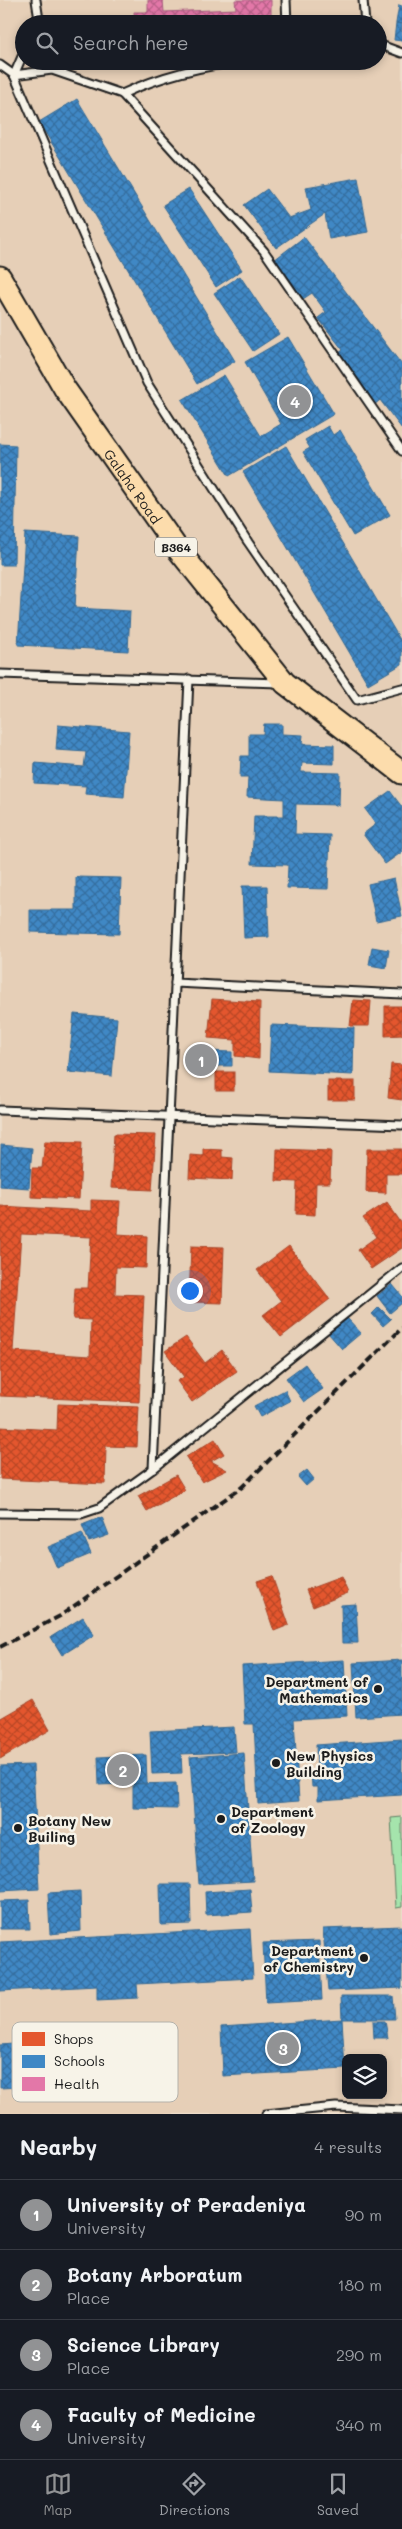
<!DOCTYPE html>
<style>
:root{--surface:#171b24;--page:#242831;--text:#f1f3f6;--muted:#9ea1a6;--line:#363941;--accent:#919294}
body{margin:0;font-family:Mali,sans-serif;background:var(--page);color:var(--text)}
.controls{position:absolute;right:15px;bottom:15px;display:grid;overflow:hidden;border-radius:8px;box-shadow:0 2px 8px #0003}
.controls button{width:45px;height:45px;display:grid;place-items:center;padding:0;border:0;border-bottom:1px solid var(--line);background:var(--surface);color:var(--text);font:25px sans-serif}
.you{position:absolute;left:189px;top:1290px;width:18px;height:18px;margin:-12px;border:4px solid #fff;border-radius:50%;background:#1a73e8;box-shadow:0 0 0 8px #1a73e833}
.badge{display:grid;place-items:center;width:32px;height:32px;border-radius:50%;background:var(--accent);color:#fff;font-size:16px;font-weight:700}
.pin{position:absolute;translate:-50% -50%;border:2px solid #fff;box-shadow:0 1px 5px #0006}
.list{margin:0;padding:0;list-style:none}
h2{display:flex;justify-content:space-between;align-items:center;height:65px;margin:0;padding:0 20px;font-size:21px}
h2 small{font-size:16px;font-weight:400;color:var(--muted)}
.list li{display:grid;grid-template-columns:32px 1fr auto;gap:15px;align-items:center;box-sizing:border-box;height:70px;padding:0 20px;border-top:1px solid var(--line)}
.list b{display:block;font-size:19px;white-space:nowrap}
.list p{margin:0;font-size:16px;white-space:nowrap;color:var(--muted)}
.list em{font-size:16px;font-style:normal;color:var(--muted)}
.icon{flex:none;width:28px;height:28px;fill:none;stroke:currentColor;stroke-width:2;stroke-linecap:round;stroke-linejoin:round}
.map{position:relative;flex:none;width:402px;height:2114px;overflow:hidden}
.search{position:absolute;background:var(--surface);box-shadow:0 2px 8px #0003;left:15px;right:15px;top:15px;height:55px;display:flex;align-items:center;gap:12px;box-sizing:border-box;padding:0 18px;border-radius:28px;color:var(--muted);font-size:19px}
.sheet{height:345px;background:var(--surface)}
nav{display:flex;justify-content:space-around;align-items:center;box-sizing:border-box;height:70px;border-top:1px solid var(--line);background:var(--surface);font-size:14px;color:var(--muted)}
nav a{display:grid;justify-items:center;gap:2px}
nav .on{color:var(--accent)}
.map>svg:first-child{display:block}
.built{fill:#e6cfb7;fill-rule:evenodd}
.green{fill:#a5e4ac;stroke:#608064}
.shops{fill:url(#shops-cross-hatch);stroke:#a84529;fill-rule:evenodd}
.schools{fill:url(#schools-cross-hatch);stroke:#346892}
.health{fill:url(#health-cross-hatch);stroke:#a75c7e}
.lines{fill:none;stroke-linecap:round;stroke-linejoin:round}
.lane-casing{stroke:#1c1c1c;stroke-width:11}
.primary-casing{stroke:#1c1c1c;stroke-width:25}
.lane{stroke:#f7f3e8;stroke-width:7}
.primary{stroke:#fcdcac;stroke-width:21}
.rail{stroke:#1c1c1c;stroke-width:4;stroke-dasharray:8 4;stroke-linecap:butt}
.poi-dot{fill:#1c1c1c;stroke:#f7f3e8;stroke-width:2}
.labels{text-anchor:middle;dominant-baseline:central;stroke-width:5;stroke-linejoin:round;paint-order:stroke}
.shield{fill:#f7f3e8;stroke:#5e5c59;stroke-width:1}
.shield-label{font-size:12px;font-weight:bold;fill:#1c1c1c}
.street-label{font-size:14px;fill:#1c1c1c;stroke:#f7f3e8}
.poi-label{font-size:14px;font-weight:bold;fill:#1c1c1c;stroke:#f7f3e8;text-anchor:start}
.key{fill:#f7f3e8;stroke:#b5b2ab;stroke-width:1}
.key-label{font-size:14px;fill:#1c1c1c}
</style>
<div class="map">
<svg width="402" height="2114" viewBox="0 0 402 2114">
<defs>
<pattern id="shops-cross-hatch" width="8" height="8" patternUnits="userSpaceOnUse" patternTransform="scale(1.25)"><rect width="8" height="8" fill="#e4572e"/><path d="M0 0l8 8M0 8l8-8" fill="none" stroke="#b84726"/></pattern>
<pattern id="schools-cross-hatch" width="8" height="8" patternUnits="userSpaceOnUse" patternTransform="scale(1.25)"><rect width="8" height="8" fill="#3f88c5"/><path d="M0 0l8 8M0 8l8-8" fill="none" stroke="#346e9f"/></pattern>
<pattern id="health-cross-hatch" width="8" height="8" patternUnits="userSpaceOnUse" patternTransform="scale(1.25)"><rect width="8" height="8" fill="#e377a8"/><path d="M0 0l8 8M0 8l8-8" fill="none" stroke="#b76188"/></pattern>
</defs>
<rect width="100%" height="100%" fill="#eddecb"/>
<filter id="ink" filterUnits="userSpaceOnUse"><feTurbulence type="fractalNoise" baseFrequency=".02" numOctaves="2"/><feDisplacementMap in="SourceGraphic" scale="10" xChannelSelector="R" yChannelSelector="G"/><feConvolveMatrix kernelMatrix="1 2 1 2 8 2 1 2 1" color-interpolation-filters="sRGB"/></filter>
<g filter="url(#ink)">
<!-- built -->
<path class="built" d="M0,0h402v2114h-402zM24,24h354v37h-354zM346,2058h37v37h-37z"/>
<!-- green -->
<polygon class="green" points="402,1817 402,1907 396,1908 391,1818"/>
<!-- shops -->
<g class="shops">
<polygon points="212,999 260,1002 259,1059 235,1056 235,1040 208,1038"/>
<polygon points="353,1000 371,1001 369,1026 350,1026"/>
<polygon points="385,1006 402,1006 402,1035 385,1036"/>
<polygon points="391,1064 402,1065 402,1100 388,1098"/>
<rect x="216" y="1072" width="18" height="19"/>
<rect x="328" y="1081" width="27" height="19"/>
<polygon points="114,1134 156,1135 152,1190 111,1188"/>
<polygon points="45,1141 82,1142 79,1199 31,1197 32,1168 42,1168"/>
<polygon points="203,1149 222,1150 222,1157 233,1158 232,1180 189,1178 190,1155 203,1156"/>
<polygon points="277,1149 331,1151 330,1183 316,1183 315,1215 296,1214 297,1182 276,1181"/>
<polygon points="367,1149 402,1149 402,1174 386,1174 386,1193 366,1192"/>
<path d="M91,1200l29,1 -2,33 29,2 -1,32 -30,-1 -1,27 29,1 -5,107 -139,-6v-190l91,5zM21,1234l70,3 -3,51h-13l-2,31 18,1 -1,36 -77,-5z"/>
<polygon points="387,1202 402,1224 402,1248 371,1269 358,1250 376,1237 363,1218"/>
<polygon points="191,1246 224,1247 222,1303 189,1302"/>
<polygon points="289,1246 330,1299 281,1337 263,1315 281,1301 257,1270"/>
<polygon points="186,1337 205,1363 222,1350 237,1371 192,1402 177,1381 184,1377 165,1351"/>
<polygon points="58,1404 139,1407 137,1447 106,1446 105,1484 0,1479 0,1427 57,1430"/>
<polygon points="215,1439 224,1454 211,1461 227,1470 202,1482 186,1457"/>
<polygon points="176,1475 185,1490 147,1511 138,1496"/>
<polygon points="272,1576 289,1625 274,1631 257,1581"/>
<polygon points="341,1577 348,1593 313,1607 306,1590"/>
<polygon points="33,1700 50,1730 0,1759 0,1719"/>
</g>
<!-- schools -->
<g class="schools">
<polygon points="399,5 402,6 402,24 396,23"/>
<polygon points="396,23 402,24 402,41 394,40"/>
<polygon points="77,99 235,361 197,384 39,122"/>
<polygon points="358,178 368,232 329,239 325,214 276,248 244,205 267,189 289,218 311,210 306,187"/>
<polygon points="189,189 242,270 216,287 163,205"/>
<polygon points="304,237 402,365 402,429 380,400 372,407 334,357 343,350 318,318 326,312 312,293 303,299 274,260"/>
<polygon points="240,276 279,334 253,351 214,293"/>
<polygon points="288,337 334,414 229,476 182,400 224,375 261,436 281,424 245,362"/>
<polygon points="328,426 333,435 340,430 390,515 353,536 303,452 310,448 305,440"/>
<polygon points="0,444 16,445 14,565 0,565"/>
<polygon points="286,446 402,643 402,664 368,684 243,472"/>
<polygon points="25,533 79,536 75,608 130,611 128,651 18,645"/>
<polygon points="264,724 282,724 282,734 303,735 302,744 334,745 334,764 302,763 301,772 340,773 339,805 296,804 295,834 330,835 328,889 287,888 288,865 252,864 254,816 284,816 284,799 247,797 248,777 240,777 241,756 249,756 249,734 263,734"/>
<polygon points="58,725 129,731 124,797 85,794 86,786 34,783 35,763 84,767 86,752 56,750"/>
<polygon points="390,791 402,807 402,852 385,864 363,834 376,824 365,809"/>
<polygon points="76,877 121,878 119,934 30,932 30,910 76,910"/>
<polygon points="394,878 402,916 376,921 368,884"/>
<polygon points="242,886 267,886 269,937 244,938"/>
<polygon points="372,947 389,950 386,968 369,965"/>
<polygon points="74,1014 117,1018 112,1076 68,1072"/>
<polygon points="271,1025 354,1028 353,1075 269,1071"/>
<polygon points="207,1051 232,1052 232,1066 206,1066"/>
<polygon points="1,1145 32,1148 29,1188 0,1186"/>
<polygon points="392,1284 402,1296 402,1303 390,1313 377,1296"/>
<polygon points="379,1307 391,1319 383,1326 372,1314"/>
<polygon points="347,1318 361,1333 342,1349 328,1333"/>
<polygon points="305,1364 323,1389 304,1402 286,1378"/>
<polygon points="285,1390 290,1401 260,1417 254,1406"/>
<polygon points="307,1470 314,1479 306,1486 298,1477"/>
<polygon points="102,1517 109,1535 89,1542 82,1525"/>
<polygon points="82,1533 91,1554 57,1568 48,1547"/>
<polygon points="356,1604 358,1643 342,1643 341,1605"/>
<polygon points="83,1617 94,1635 62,1655 51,1637"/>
<polygon points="344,1660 347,1716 294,1719 299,1801 258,1804 254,1724 245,1724 242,1666"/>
<polygon points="402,1660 402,1714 356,1717 353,1663"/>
<polygon points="234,1727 236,1752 181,1754 182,1773 152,1774 150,1731"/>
<polygon points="402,1739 402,1795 318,1800 318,1787 312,1787 311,1772 317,1771 316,1745"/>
<polygon points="244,1753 253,1881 199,1884 190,1757"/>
<polygon points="146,1755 147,1783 99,1785 98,1757"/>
<polygon points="33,1765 39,1889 0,1891 0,1766"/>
<polygon points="176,1783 177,1809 133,1808 133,1784"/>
<polygon points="160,1884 190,1884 191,1924 161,1925"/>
<polygon points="250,1889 252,1912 206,1915 205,1892"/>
<polygon points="80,1891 81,1931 50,1934 48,1893"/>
<polygon points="29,1900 30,1929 0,1929 0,1901"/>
<polygon points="402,1926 402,1988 328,1991 323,1929"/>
<polygon points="250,1929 253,1978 137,1984 138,1998 97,2000 97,1986 0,1991 0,1942"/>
<polygon points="319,1941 322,2000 266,2003 263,1943"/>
<polygon points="341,1996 393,1996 395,2019 342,2019"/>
<polygon points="342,2019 345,2069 223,2076 221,2027"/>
<polygon points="373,2021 385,2021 388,2038 374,2038"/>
<polygon points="39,2042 41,2086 0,2088 0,2045"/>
</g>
<!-- health -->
<polygon class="health" points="148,0 163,0 164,12 236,9 235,0 271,0 271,24 135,24 134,12 148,12"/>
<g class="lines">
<!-- lane casing -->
<g class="lane-casing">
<g id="lane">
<polyline points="36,0 39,20 37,24"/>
<polyline points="286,0 287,24"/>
<polyline points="363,0 365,24"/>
<polyline points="378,44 402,53"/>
<polyline points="0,65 14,75 147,383 248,542 357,700 402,688"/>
<polyline points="14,75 52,70 122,94 264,251 402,451"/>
<polyline points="14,75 24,52"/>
<path d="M122,94c39,-18 83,-29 126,-33"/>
<polyline points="0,674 279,683"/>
<polyline points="175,983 402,994"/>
<polyline points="0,1110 402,1125"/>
<polyline points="153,1469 189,679"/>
<polyline points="0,1513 81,1514 99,1508 153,1469 402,1268"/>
<polyline points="266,2114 336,2107 402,2110"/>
</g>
</g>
<!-- primary casing -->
<g class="primary-casing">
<g id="primary">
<path id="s1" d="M0,277l65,112 111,158 109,136 117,90"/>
</g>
</g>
<!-- lane -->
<use href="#lane" class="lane"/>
<!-- primary -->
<use href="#primary" class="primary"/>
<!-- rail -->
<polyline class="rail" points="0,1647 60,1616 242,1487 402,1328"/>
</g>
</g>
<!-- markers -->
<g class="poi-dot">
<circle cx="378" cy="1689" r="5"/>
<circle cx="276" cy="1763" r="5"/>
<circle cx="221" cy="1819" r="5"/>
<circle cx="18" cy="1828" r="5"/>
<circle cx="364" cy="1958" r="5"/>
</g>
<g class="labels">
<!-- shield labels -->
<rect class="shield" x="155" y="537.5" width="42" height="19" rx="4"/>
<g class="shield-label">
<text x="176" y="547">B364</text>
</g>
<!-- street labels -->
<g class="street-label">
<text stroke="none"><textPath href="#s1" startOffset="248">Galaha Road</textPath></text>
</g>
<!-- poi labels -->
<g class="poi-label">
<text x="368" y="1681" text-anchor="end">Department of<tspan x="368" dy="16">Mathematics</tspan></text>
<text x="286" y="1755">New Physics<tspan x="286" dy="16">Building</tspan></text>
<text x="231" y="1811">Department<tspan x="231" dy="16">of Zoology</tspan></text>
<text x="28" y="1820">Botany New<tspan x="28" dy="16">Builing</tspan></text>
<text x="354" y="1950" text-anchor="end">Department<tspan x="354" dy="16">of Chemistry</tspan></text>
</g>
</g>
<!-- legend -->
<rect x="12" y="2022" width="166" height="80" rx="8" class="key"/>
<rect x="22" y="2032" width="23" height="14" fill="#e4572e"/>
<rect x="22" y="2055" width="23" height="13" fill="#3f88c5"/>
<rect x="22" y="2077" width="23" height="14" fill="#e377a8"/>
<g class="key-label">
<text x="54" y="2044">Shops</text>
<text x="54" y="2066">Schools</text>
<text x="54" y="2089">Health</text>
</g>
</svg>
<div class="controls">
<button><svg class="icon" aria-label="layers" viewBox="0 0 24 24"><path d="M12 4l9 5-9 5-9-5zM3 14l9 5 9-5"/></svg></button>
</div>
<div class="you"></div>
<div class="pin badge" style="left:201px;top:1060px">1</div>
<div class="pin badge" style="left:123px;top:1770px">2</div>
<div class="pin badge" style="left:283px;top:2048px">3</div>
<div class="pin badge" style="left:295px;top:401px">4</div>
<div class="search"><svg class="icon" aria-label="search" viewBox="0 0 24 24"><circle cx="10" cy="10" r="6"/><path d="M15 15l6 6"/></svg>Search here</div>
</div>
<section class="sheet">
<h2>Nearby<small>4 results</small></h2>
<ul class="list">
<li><span class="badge">1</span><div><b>University of Peradeniya</b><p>University</p></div><em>90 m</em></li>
<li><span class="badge">2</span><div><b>Botany Arboratum</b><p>Place</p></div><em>180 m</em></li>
<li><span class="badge">3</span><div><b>Science Library</b><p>Place</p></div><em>290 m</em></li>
<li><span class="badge">4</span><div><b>Faculty of Medicine</b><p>University</p></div><em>340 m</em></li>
</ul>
</section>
<nav>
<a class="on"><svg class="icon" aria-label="map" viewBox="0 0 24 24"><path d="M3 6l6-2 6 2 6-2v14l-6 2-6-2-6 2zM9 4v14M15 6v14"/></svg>Map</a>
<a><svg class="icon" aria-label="directions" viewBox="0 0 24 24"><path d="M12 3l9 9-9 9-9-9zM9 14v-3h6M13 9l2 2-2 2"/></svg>Directions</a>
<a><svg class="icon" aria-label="saved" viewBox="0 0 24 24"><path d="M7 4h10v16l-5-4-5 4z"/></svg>Saved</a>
</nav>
